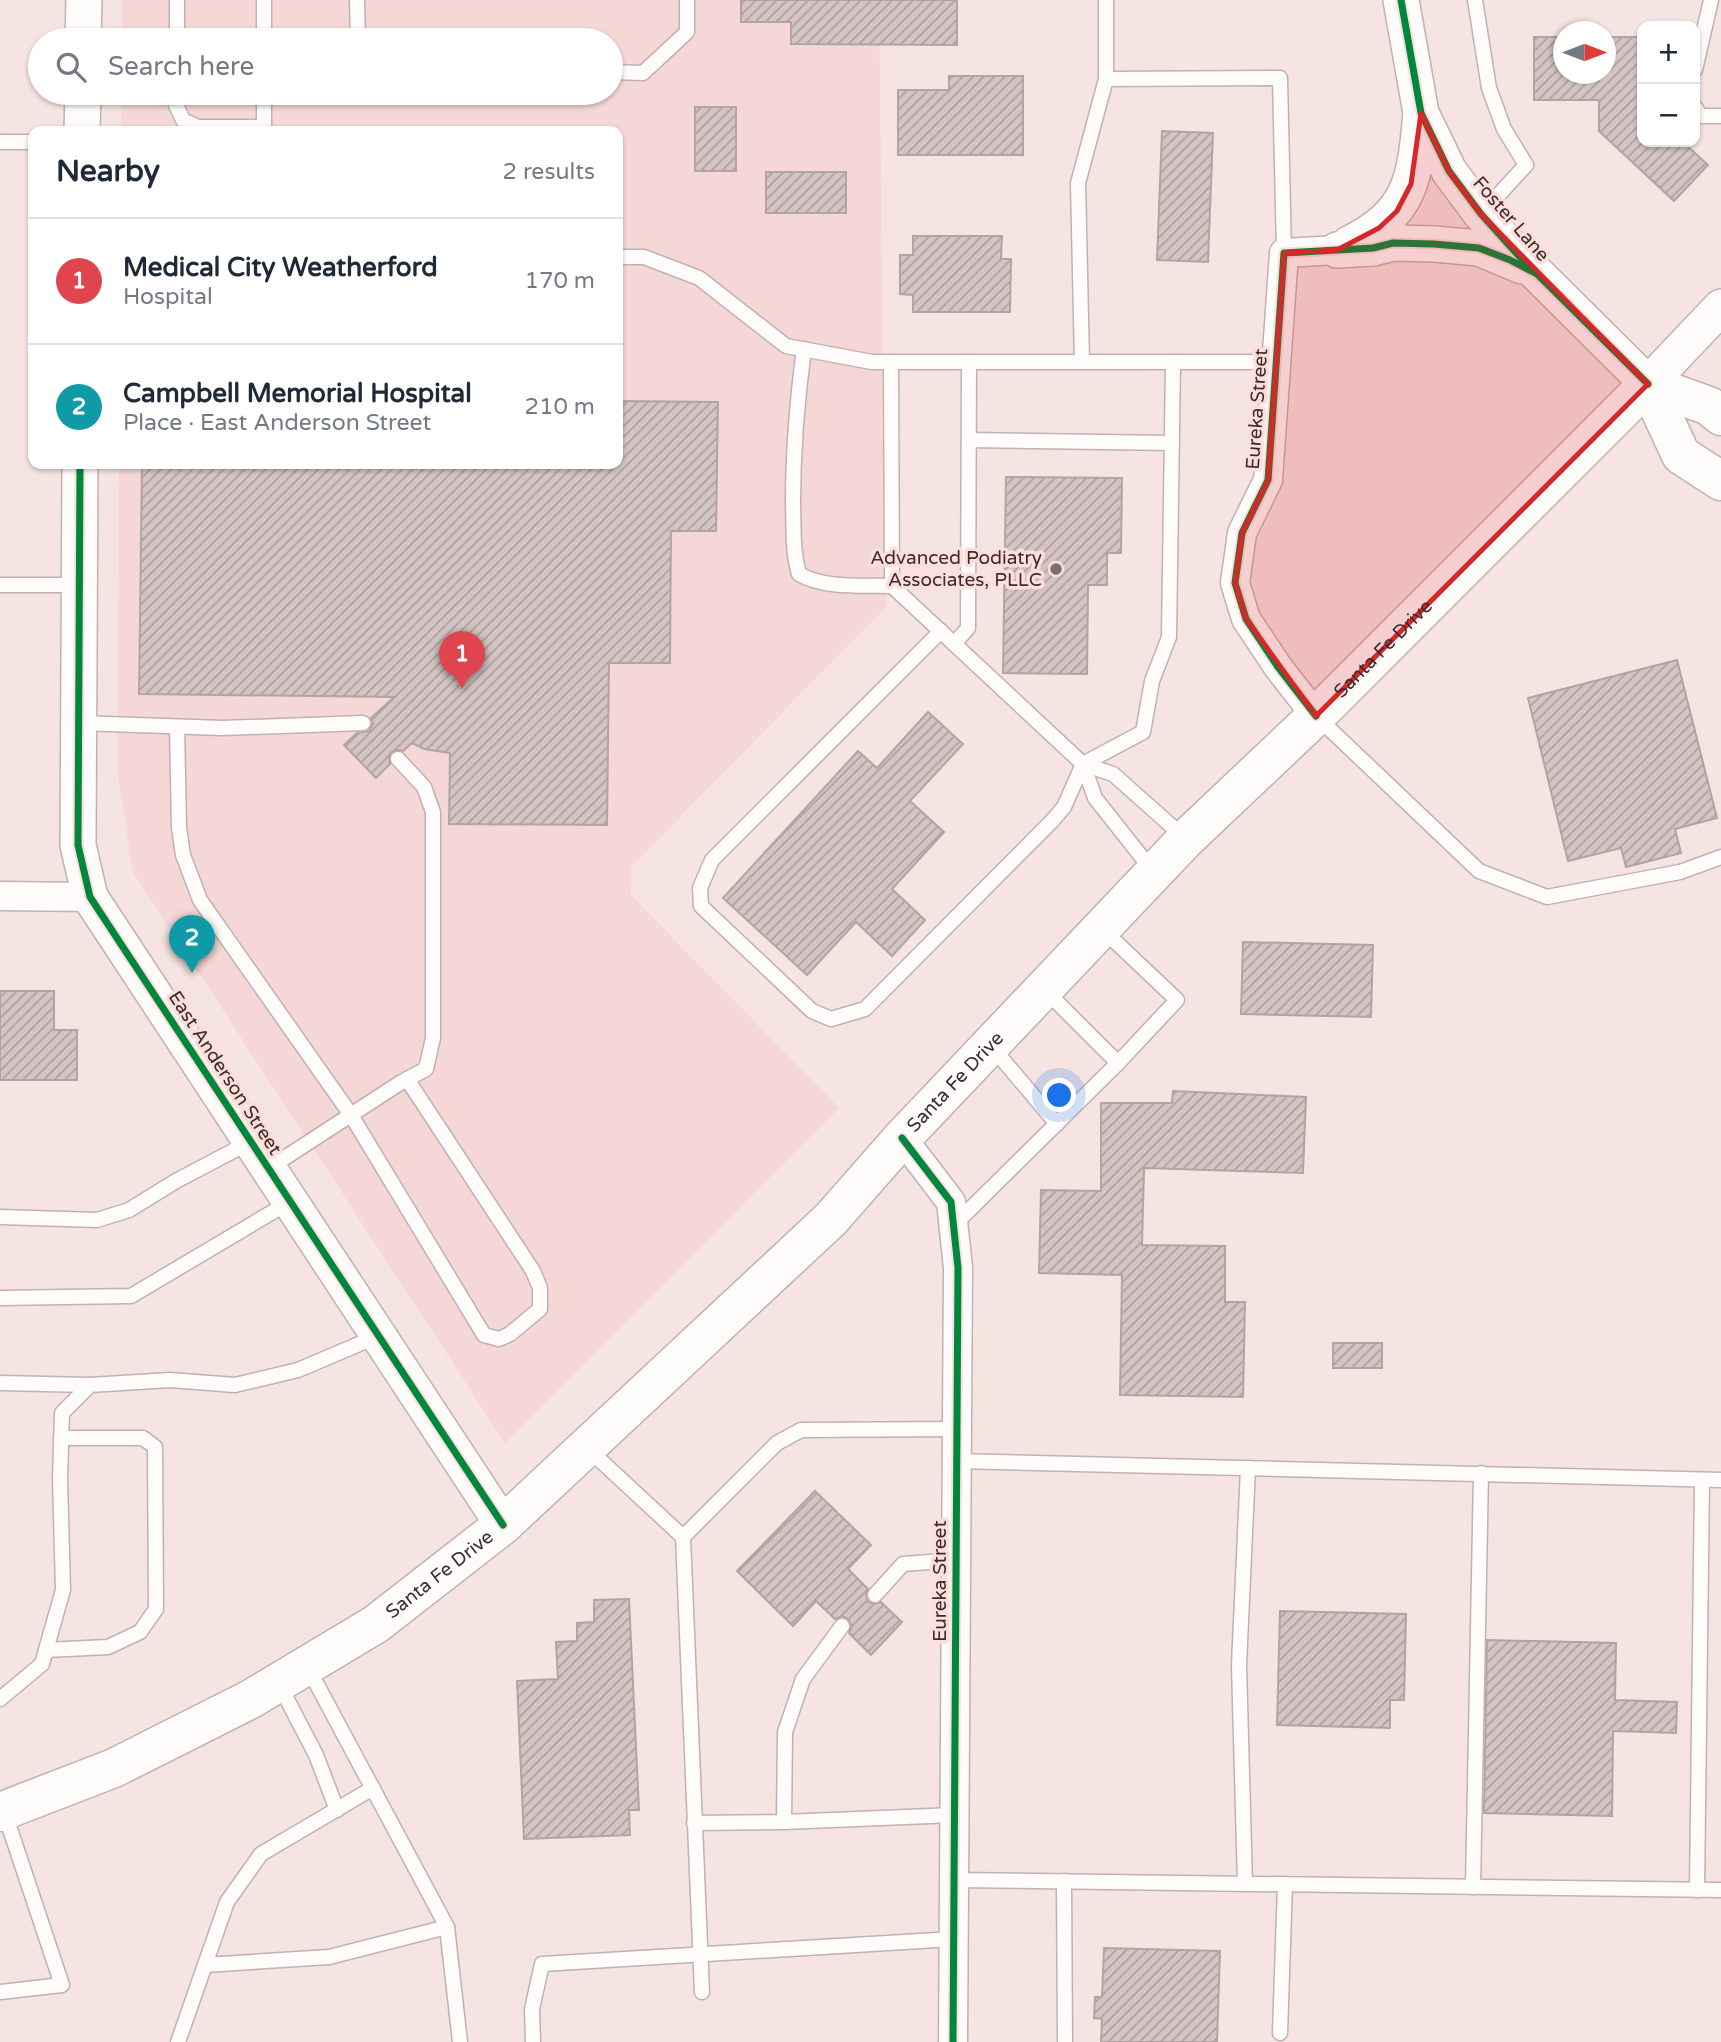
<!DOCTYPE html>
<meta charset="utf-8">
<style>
:root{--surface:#fff;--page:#f2f2f3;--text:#1f2937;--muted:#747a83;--line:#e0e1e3;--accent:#7d6d6b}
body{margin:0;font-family:"Varela Round",sans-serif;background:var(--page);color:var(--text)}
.controls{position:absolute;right:21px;top:21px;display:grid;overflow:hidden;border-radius:14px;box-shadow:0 2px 5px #0004}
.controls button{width:63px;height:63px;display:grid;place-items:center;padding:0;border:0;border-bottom:2px solid var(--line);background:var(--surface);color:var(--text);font:35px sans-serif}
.compass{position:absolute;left:1553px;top:21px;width:63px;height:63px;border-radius:50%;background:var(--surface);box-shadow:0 2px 5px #0004;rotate:90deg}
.you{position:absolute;left:1060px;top:1096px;width:24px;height:24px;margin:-18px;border:5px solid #fff;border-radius:50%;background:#1a73e8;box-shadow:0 0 0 10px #1a73e833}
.badge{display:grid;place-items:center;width:46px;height:46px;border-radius:50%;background:var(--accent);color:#fff;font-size:23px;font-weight:700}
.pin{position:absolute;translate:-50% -58px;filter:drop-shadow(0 2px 4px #0008)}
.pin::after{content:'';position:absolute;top:37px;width:24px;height:21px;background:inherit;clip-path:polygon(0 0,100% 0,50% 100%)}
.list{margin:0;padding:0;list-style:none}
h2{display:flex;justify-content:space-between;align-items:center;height:91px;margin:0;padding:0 28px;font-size:30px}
h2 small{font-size:23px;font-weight:400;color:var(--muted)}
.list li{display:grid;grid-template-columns:46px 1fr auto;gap:21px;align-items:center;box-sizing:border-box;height:126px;padding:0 28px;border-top:2px solid var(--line)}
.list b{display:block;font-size:26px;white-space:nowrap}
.list p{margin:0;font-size:23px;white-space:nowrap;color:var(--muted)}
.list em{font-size:23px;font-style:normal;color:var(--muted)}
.icon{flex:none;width:38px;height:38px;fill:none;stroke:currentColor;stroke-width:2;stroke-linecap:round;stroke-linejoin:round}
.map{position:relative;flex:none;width:1721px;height:2042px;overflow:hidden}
.search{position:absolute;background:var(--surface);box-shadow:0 2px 5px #0004;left:28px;top:28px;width:595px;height:77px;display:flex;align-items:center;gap:18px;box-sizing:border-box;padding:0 24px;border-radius:38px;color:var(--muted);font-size:26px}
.panel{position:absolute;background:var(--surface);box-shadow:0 2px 5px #0004;left:28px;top:126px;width:595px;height:343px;border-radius:14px}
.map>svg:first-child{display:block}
.built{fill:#f5d8d5}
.building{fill:url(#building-hatch);stroke:#b2a4a2;stroke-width:2}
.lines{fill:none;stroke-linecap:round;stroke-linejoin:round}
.service-casing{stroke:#c1b1b0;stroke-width:17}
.minor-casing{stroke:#c1b1b0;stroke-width:31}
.tertiary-casing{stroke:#c1b1b0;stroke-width:38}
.secondary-casing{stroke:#c1b1b0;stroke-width:41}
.service{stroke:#fefbfb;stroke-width:14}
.minor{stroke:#fefbfb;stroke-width:28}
.tertiary{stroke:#fefbfb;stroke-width:35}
.secondary{stroke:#fefbfb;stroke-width:38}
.cycleway-casing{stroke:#fededa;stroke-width:11}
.cycleway{stroke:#00873e;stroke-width:7}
.marked{fill:#d62828;fill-opacity:0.2;stroke:#d62828;stroke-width:5;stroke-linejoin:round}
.poi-dot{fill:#7d6d6b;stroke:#fededa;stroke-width:2.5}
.labels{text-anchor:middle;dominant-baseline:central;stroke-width:7;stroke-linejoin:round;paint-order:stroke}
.street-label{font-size:19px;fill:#3c2d2b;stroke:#fededa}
.poi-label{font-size:19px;fill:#3c2d2b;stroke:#fededa;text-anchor:end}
</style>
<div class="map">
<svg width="1721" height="2042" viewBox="0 0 1721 2042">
<defs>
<pattern id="building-hatch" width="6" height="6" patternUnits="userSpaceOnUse" patternTransform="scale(1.75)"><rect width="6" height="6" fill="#d4c5c4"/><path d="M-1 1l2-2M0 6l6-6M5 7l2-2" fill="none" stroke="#ada09f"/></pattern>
</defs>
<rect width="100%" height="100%" fill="#f6e4e2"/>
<!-- built -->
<polygon class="built" points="122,0 879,0 886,607 631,867 631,895 839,1108 505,1443 133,872 117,770 119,464 618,464 618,131 121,131 122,93 611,93 611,40 122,40"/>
<!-- building -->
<g class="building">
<polygon points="741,0 957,0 957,45 791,44 791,22 741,22"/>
<polygon points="1534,37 1564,37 1564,74 1606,74 1606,37 1642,37 1642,142 1683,142 1708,165 1674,201 1599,131 1599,100 1534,100"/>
<polygon points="949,76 1023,76 1023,155 898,155 898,90 949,90"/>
<rect x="695" y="107" width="41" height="64"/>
<polygon points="1162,131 1213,133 1208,262 1157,260"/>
<rect x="766" y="172" width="80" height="41"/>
<polygon points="913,236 1002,236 1001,259 1011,259 1010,312 913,312 913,295 900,294 900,255 913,255"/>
<polygon points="618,401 718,402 716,531 671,531 670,663 609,663 607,825 449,824 450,753 424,749 412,743 403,751 397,750 391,752 389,757 390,764 376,778 344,745 357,733 369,731 373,723 371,718 394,697 139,694 142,464 618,464"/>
<polygon points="1006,477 1122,478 1121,553 1107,553 1107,585 1088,585 1087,674 1003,673"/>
<polygon points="1677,660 1717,818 1675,829 1681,853 1626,867 1621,848 1568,861 1528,698"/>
<polygon points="928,712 963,744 910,801 944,832 892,889 925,920 892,956 856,922 807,975 723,898 858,751 877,768"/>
<polygon points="1243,942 1373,945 1371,1017 1241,1014"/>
<polygon points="0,991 54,991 54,1030 77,1030 77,1080 0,1080"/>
<polygon points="1173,1091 1306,1097 1303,1173 1144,1168 1142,1245 1225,1246 1225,1302 1245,1302 1243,1397 1120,1395 1122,1275 1039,1273 1041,1190 1101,1191 1101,1103 1172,1103"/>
<rect x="1333" y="1343" width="49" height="25"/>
<polygon points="815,1491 871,1545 848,1569 868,1589 866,1594 868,1602 874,1604 881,1602 902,1622 871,1655 849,1633 852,1626 847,1618 842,1616 835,1619 816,1601 793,1626 737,1571"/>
<polygon points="629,1599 639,1810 629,1810 630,1835 524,1839 517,1681 558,1679 556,1642 577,1641 577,1623 594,1622 594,1600"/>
<polygon points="1280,1611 1406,1614 1404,1700 1390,1700 1390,1728 1277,1725"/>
<polygon points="1487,1640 1616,1643 1615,1700 1677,1702 1676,1733 1613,1731 1612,1816 1484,1813"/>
<polygon points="1104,1948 1220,1951 1217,2042 1101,2042 1102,2019 1094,2018 1095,1997 1102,1997"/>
</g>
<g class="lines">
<!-- service casing -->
<g class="service-casing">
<g id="service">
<polyline points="357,0 358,40"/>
<polyline points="1475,0 1489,88 1504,129 1526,165 1481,214"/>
<polyline points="177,40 177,0"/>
<polyline points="264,40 264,0"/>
<polyline points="1695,70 1711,0"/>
<polyline points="611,72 643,73 687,32 687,0"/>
<polyline points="1106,79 1280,78 1284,253"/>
<polyline points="176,93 176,105 183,120 198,127 264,127"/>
<polyline points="1695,107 1700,116 1721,116"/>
<polyline points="264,131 264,93"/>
<polyline points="0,142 33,142"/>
<polyline points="618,257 644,257 699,278 786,346 872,362 1276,362"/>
<path d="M804,349c-7,52 -11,102 -11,154 1,24 -1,47 6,71 26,15 63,11 93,12"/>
<polyline points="891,362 892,586 1083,764 1113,774 1185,838"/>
<polyline points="1082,362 1078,183 1106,79 1106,0"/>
<polyline points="969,440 1172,443"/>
<polyline points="0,585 78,585"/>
<polyline points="941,631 712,860 700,888 701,906 812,1011 831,1019 865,1009 1052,821 1064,807 1083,764 1143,732 1152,681 1169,637 1173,362"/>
<polyline points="954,644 968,628 969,362"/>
<polyline points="1317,717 1479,871 1547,897 1680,872 1721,857"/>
<polyline points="79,723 223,728 363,723"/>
<polyline points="177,727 179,828 183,855 200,900 351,1115 484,1335 499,1339 510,1334 540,1309 540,1288 533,1271 407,1079"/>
<polyline points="1083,764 1095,798 1152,870"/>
<polyline points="1045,990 1118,1063 1177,1000 1103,930"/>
<polyline points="992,1047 1057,1124"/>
<polyline points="269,1168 400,1083 426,1069 433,1038 433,812 424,787 398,759"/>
<polyline points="0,1217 97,1220 129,1210 176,1181 250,1142"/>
<polyline points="954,1225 1118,1063"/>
<polyline points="0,1298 131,1296 291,1201"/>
<polyline points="0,1383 90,1385"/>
<polyline points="587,1448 683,1537"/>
<polyline points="957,1461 1721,1480"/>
<polyline points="875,1595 903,1564 956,1560"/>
<polyline points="46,1650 108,1647 140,1632 156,1609 155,1447 143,1438 61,1438"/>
<polyline points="307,1666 447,1927 460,2042"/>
<polyline points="279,1684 316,1755 337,1810"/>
<polyline points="0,1699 42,1664 63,1590 60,1479 62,1413 90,1385 170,1380 235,1385 298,1370 378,1336"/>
<polyline points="784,1822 954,1815"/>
<polyline points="694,1823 784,1822 785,1732 803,1679 842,1626"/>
<polyline points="954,1880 1721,1890"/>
<polyline points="1064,1881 1065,2041"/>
<polyline points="1245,1884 1239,1665 1248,1468"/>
<polyline points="1473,1887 1481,1473"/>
<polyline points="1697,1890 1702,1481"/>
<polyline points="205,1965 329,1957 447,1927"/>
<polyline points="0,1992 62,1985 4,1811"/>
<polyline points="702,1992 683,1537 777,1443 801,1430 957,1429"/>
<polyline points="1280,2033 1285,1884"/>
<polyline points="178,2042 227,1902 261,1854 373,1788"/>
<polyline points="533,2042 532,2009 542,1964 953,1939"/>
</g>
</g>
<!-- minor casing -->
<g class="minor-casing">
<g id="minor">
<polyline points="1316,716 1278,667 1246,619 1235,583 1242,533 1268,480 1284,253 1337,250"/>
<polyline points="0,896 90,897"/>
<polyline points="902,1138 951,1202 958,1268 953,2042"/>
</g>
</g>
<!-- tertiary casing -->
<g class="tertiary-casing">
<g id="tertiary">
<polyline points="1401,0 1421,113 1449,171 1481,214 1519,256 1648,384 1721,307"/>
<polyline points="83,40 84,0"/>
<polyline points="82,131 83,93"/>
<path d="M1349,244c63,-31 66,-66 72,-131"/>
<polyline points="1337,250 1373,248 1393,243 1434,244 1479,248 1522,266"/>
<polyline points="80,464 78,845 90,897 503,1525"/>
</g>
</g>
<!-- secondary casing -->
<g class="secondary-casing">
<g id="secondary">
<polyline points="1648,384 1681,455 1721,481"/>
<polyline points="1648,384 1709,406 1721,416"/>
<path id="s1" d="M0,1812l114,-44 137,-69 125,-75 127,-99 328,-306 71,-81 284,-299 130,-123 332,-332"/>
</g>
</g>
<!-- service -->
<use href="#service" class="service"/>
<!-- minor -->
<use href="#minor" class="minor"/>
<!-- tertiary -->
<use href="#tertiary" class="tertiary"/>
<!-- secondary -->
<use href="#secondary" class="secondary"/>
<!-- cycleway casing -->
<g class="cycleway-casing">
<g id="cycleway">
<polyline points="1401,0 1421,113 1449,171 1481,214 1519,256 1648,384"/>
<polyline points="80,464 78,845 90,897 503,1525"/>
<polyline points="1316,716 1278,667 1246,619 1235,583 1242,533 1268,480 1284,253 1373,248 1393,243 1434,244 1479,248 1510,260 1539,275"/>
<polyline points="902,1138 951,1202 958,1268 953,2042"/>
</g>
</g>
<!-- cycleway -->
<use href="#cycleway" class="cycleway"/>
</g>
<!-- marked area -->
<path class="marked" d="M1421,113l28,58 32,43 167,170 -332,332 -70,-97 -11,-36 7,-50 26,-53 16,-227 53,-3 42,-22 18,-17 14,-27z"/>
<!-- markers -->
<circle class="poi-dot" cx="1056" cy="569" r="7"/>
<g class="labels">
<!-- street labels -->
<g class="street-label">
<text transform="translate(1511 219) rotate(49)">Foster Lane</text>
<text transform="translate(1257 409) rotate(-86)">Eureka Street</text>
<text stroke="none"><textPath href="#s1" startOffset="1825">Santa Fe Drive</textPath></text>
<text transform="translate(225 1073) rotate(57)">East Anderson Street</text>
<text stroke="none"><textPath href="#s1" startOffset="1216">Santa Fe Drive</textPath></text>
<text stroke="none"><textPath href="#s1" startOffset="502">Santa Fe Drive</textPath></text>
<text transform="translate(940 1581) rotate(-90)">Eureka Street</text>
</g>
<!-- poi labels -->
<g class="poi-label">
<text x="1042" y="558">Advanced Podiatry<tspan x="1042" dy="22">Associates, PLLC</tspan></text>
</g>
</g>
</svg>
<div class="controls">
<button>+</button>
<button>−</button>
</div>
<svg class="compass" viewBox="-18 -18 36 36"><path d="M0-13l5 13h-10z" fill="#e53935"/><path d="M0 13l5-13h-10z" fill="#747a83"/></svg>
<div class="you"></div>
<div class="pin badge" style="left:462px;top:689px;background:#e0444e">1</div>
<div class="pin badge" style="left:192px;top:973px;background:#0f9aa8">2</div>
<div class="search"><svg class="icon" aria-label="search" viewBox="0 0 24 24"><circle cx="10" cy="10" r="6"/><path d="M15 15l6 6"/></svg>Search here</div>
<section class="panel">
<h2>Nearby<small>2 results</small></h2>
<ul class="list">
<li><span class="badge" style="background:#e0444e">1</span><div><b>Medical City Weatherford</b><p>Hospital</p></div><em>170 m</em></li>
<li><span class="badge" style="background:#0f9aa8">2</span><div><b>Campbell Memorial Hospital</b><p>Place · East Anderson Street</p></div><em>210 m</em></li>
</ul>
</section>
</div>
